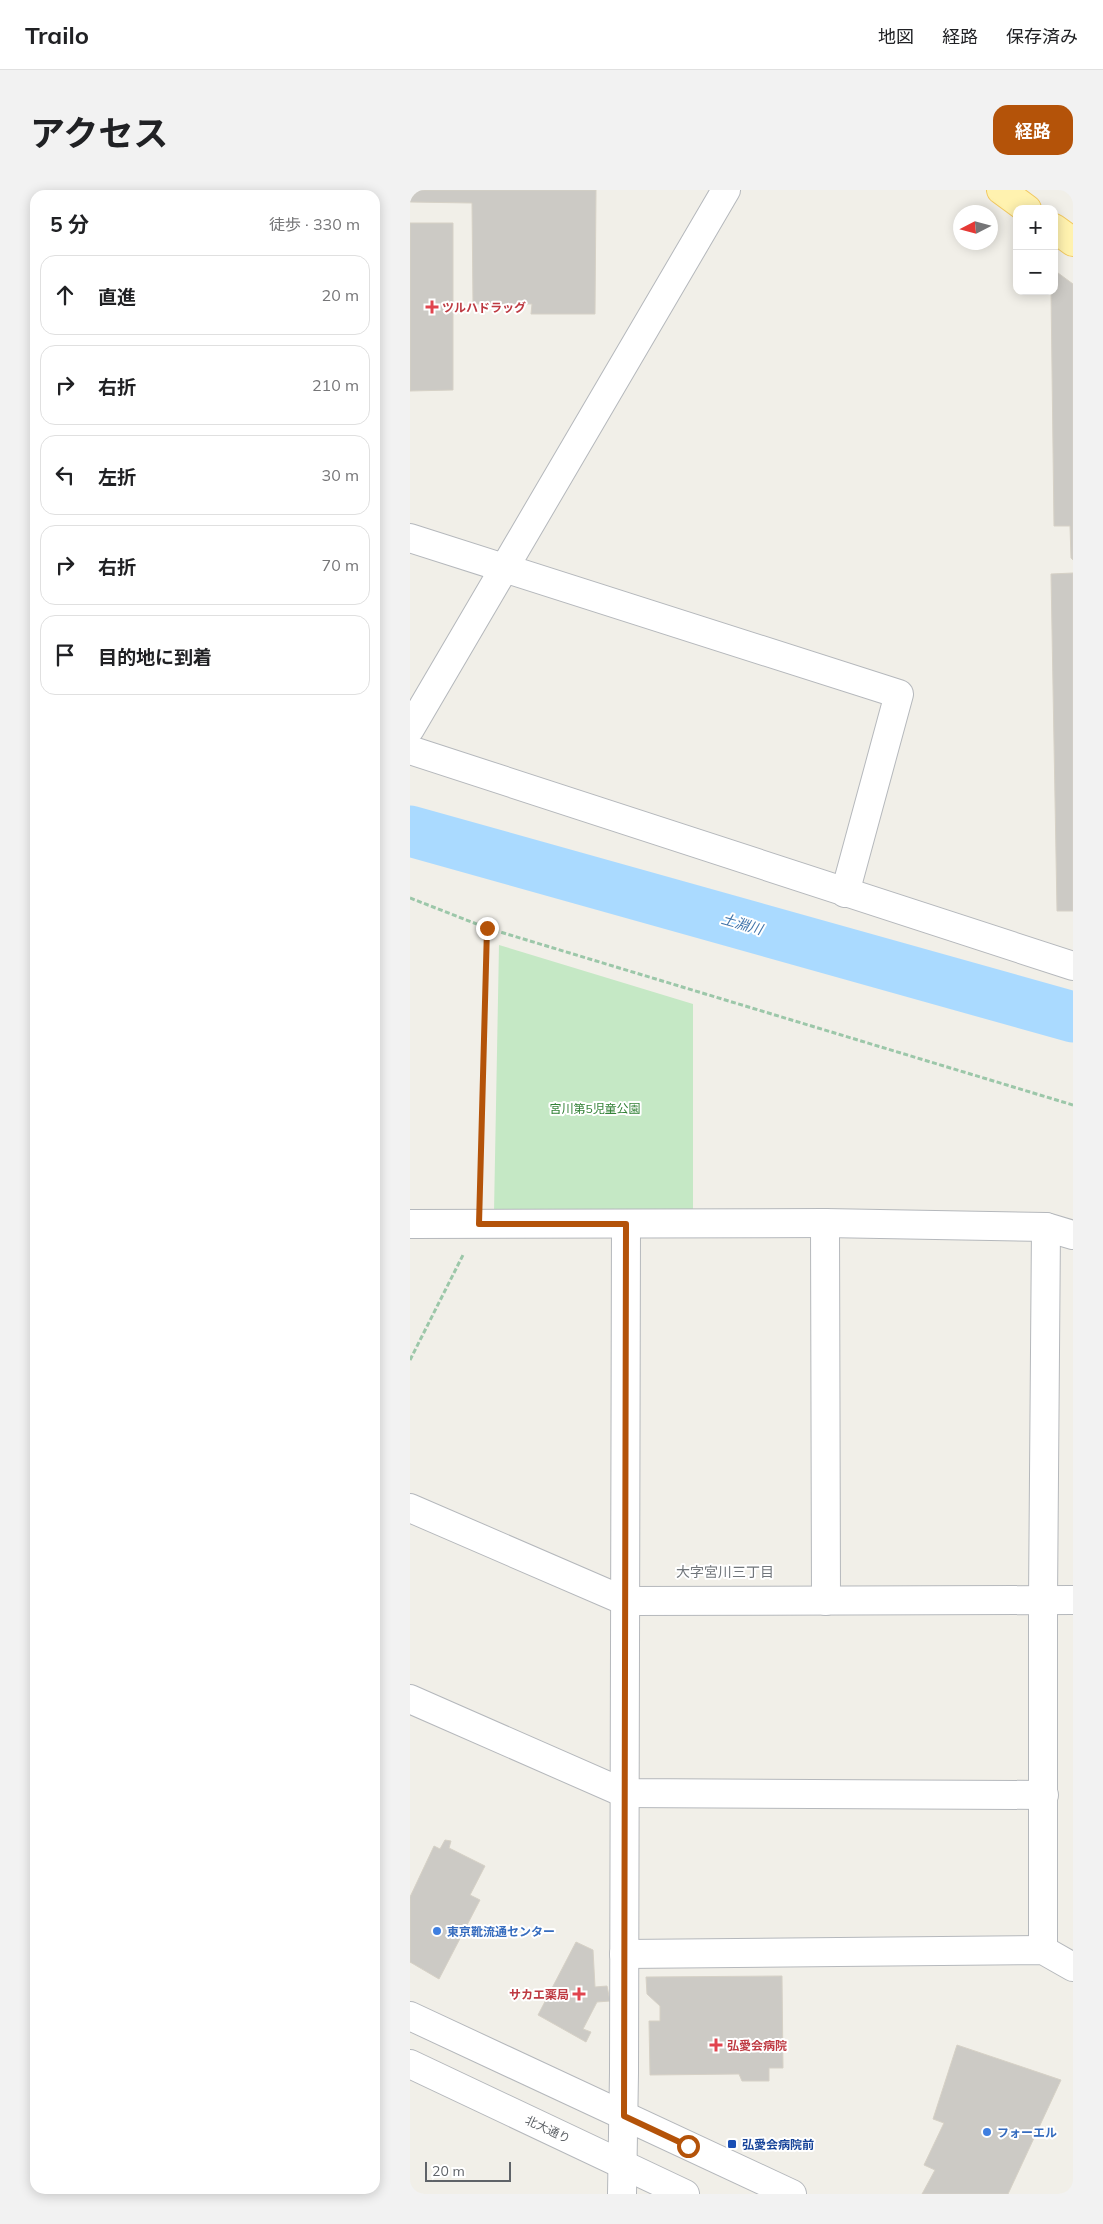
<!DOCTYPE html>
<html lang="ja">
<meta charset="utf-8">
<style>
:root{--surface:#fff;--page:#f2f2f2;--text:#202124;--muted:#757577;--line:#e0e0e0;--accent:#b45309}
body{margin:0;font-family:Mulish,"Noto Sans JP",sans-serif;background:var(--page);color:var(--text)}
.controls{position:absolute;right:15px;top:15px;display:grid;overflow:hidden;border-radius:10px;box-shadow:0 2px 12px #0003}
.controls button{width:45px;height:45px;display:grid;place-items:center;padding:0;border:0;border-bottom:1px solid var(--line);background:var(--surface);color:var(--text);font:25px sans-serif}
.compass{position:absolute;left:543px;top:15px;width:45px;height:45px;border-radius:50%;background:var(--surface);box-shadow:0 2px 12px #0003;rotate:264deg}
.scale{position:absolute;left:15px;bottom:12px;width:86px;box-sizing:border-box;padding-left:5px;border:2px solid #5f6368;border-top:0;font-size:14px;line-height:18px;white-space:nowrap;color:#5f6368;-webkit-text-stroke:4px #fff;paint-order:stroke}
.stop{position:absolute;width:15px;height:15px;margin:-11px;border:4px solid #b45309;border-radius:50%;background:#fff}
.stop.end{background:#b45309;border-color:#fff;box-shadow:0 1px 5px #0008}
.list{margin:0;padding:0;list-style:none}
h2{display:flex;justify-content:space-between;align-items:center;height:65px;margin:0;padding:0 20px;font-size:21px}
h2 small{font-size:16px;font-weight:400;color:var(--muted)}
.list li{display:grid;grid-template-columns:32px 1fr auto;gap:15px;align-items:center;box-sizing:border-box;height:80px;margin:0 10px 10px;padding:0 10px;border:1px solid var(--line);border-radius:15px}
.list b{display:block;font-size:19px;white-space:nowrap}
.list em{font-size:16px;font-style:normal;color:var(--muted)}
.icon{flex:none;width:28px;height:28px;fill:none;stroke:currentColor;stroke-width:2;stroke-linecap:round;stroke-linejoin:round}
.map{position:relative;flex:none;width:663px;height:2004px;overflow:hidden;border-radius:15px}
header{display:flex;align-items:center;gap:30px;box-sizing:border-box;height:70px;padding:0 25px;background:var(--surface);border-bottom:1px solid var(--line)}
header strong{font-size:24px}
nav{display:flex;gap:28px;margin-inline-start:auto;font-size:18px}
.intro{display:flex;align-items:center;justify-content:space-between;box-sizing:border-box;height:120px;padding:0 30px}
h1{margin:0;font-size:35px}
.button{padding:12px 22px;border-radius:15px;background:var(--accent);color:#fff;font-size:18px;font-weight:700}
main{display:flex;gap:30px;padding:0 30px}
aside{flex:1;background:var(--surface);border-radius:15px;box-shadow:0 2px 12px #0003}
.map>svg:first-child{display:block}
.green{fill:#c5e8c5}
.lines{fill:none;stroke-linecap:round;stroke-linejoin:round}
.river{stroke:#aadaff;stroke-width:51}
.building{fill:#cccac5;stroke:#d6d1c6}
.minor-casing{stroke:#b5b8bc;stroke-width:30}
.major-casing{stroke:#f2c960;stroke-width:30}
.path{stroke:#9cc7a9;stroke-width:3;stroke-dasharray:5 2.5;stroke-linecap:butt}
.minor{stroke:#fff;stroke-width:28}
.major{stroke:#fff2af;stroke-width:28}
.route{stroke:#b45309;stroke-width:6}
.health-dot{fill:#e0444e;stroke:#fff;stroke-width:2}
.shop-dot{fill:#3f7fe0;stroke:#fff;stroke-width:2}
.transit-dot{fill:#1a4fb4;stroke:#fff;stroke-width:2}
.labels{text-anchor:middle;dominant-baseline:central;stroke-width:4;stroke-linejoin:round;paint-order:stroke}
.health-label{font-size:12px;font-weight:bold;fill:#be3a42;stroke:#fff;text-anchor:start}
.park-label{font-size:12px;fill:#348238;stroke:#fff}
.shop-label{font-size:12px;font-weight:bold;fill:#366cbe;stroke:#fff;text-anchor:start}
.street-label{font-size:12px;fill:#5f6368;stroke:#fff}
.transit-label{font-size:12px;font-weight:bold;fill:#164399;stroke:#fff;text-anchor:start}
.water-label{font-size:14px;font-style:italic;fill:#4174aa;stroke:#fff}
.neighbourhood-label{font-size:14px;fill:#70757a;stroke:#fff}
</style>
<header>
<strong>Trailo</strong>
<nav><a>地図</a><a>経路</a><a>保存済み</a></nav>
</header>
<div class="intro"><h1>アクセス</h1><a class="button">経路</a></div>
<main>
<aside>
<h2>5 分<small>徒歩 · 330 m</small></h2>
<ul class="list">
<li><svg class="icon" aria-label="ahead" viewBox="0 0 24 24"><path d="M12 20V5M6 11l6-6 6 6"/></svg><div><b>直進</b></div><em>20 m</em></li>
<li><svg class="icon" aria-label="right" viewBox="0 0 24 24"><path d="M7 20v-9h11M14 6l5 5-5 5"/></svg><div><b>右折</b></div><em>210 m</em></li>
<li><svg class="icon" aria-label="left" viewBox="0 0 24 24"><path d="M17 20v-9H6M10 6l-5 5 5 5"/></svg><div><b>左折</b></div><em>30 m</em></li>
<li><svg class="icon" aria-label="right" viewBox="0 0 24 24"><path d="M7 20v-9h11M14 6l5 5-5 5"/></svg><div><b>右折</b></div><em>70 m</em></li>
<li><svg class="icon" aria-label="arrive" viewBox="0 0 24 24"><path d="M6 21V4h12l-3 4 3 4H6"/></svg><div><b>目的地に到着</b></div></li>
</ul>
</aside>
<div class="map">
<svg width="663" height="2004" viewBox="0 0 663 2004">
<rect width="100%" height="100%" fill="#f1efe8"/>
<!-- green -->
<polygon class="green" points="89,755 283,814 283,1025 84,1022"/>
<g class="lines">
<!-- river -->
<polyline class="river" points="0,641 663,827"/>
</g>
<!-- building -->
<g class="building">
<polygon points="0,0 186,0 185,124 121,124 122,114 63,114 62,13 0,12"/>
<polygon points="0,33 43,33 43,200 0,201"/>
<polygon points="644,80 663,94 663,370 661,368 660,336 644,336 641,101 644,101"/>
<polygon points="663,383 663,721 647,721 641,384"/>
<polygon points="35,1650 41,1651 39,1658 75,1676 60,1705 70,1710 29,1789 0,1772 0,1707 24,1656 30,1659"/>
<polygon points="166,1752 183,1760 185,1797 197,1796 200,1811 187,1812 173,1839 181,1842 176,1852 128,1825"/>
<polygon points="372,1786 373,1878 359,1878 359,1891 332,1891 329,1884 240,1885 239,1831 250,1831 250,1816 237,1804 236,1787"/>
<polygon points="547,1855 651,1890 598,2004 512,2004 525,1980 514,1975 534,1933 523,1929"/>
</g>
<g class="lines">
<!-- minor casing -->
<g class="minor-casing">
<g id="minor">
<polyline points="0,348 489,504 435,703"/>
<polyline points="0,539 316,0"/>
<polyline points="0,560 663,776"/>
<polyline points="415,1033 416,1411"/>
<polyline points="0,1034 415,1033 636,1037 663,1045"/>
<polyline points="0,1318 215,1411 663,1410"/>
<polyline points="0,1509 214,1603 634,1605"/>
<polyline points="633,1760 633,1410 636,1037"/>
<polyline points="214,1764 633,1760 663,1777"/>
<polyline points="0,1826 382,2004"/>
<polyline points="0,1874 275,2004"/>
<polyline points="212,2004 214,1883 216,1034"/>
</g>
</g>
<!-- major casing -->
<g class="major-casing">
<g id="major">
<polyline points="591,0 617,19"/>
<polyline points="644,38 663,52"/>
</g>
</g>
<!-- path -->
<g class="path">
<polyline points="0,708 77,738 663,915"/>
<polyline points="70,1005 77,738"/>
<polyline points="0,1170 54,1063"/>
</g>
<!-- minor -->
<use href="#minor" class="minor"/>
<!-- major -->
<use href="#major" class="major"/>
</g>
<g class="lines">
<!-- route -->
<polyline class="route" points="77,738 69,1034 216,1034 214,1926 278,1956"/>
</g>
<!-- markers -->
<g class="health-dot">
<path d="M19.5 109.5h5v5h5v5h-5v5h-5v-5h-5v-5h5z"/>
<path d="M166.5 1796.5h5v5h5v5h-5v5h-5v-5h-5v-5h5z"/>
<path d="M303.5 1847.5h5v5h5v5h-5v5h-5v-5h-5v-5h5z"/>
</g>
<g class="shop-dot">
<circle cx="27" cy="1741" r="5"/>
<circle cx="577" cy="1942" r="5"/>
</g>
<rect class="transit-dot" x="317" y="1949" width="10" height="10" rx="2.5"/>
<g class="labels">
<!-- health labels -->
<g class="health-label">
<text x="32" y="117">ツルハドラッグ</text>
<text x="159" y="1804" text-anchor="end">サカエ薬局</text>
<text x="317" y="1855">弘愛会病院</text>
</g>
<!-- park labels -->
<g class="park-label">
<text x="185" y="918">宮川第5児童公園</text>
</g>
<!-- shop labels -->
<g class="shop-label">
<text x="37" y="1741">東京靴流通センター</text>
<text x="587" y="1942">フォーエル</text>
</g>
<!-- street labels -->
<g class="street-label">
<text transform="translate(138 1939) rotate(25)">北大通り</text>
</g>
<!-- transit labels -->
<g class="transit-label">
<text x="332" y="1954">弘愛会病院前</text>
</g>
<!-- water labels -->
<g class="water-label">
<text transform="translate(332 734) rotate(16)">土淵川</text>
</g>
<!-- neighbourhood labels -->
<g class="neighbourhood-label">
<text x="315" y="1382">大字宮川三丁目</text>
</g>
</g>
</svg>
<div class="controls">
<button>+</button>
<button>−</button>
</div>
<svg class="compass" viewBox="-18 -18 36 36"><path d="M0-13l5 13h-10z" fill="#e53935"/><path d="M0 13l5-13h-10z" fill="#757577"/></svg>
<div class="scale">20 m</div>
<div class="stop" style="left:278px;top:1956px"></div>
<div class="stop end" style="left:77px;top:738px"></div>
</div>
</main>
